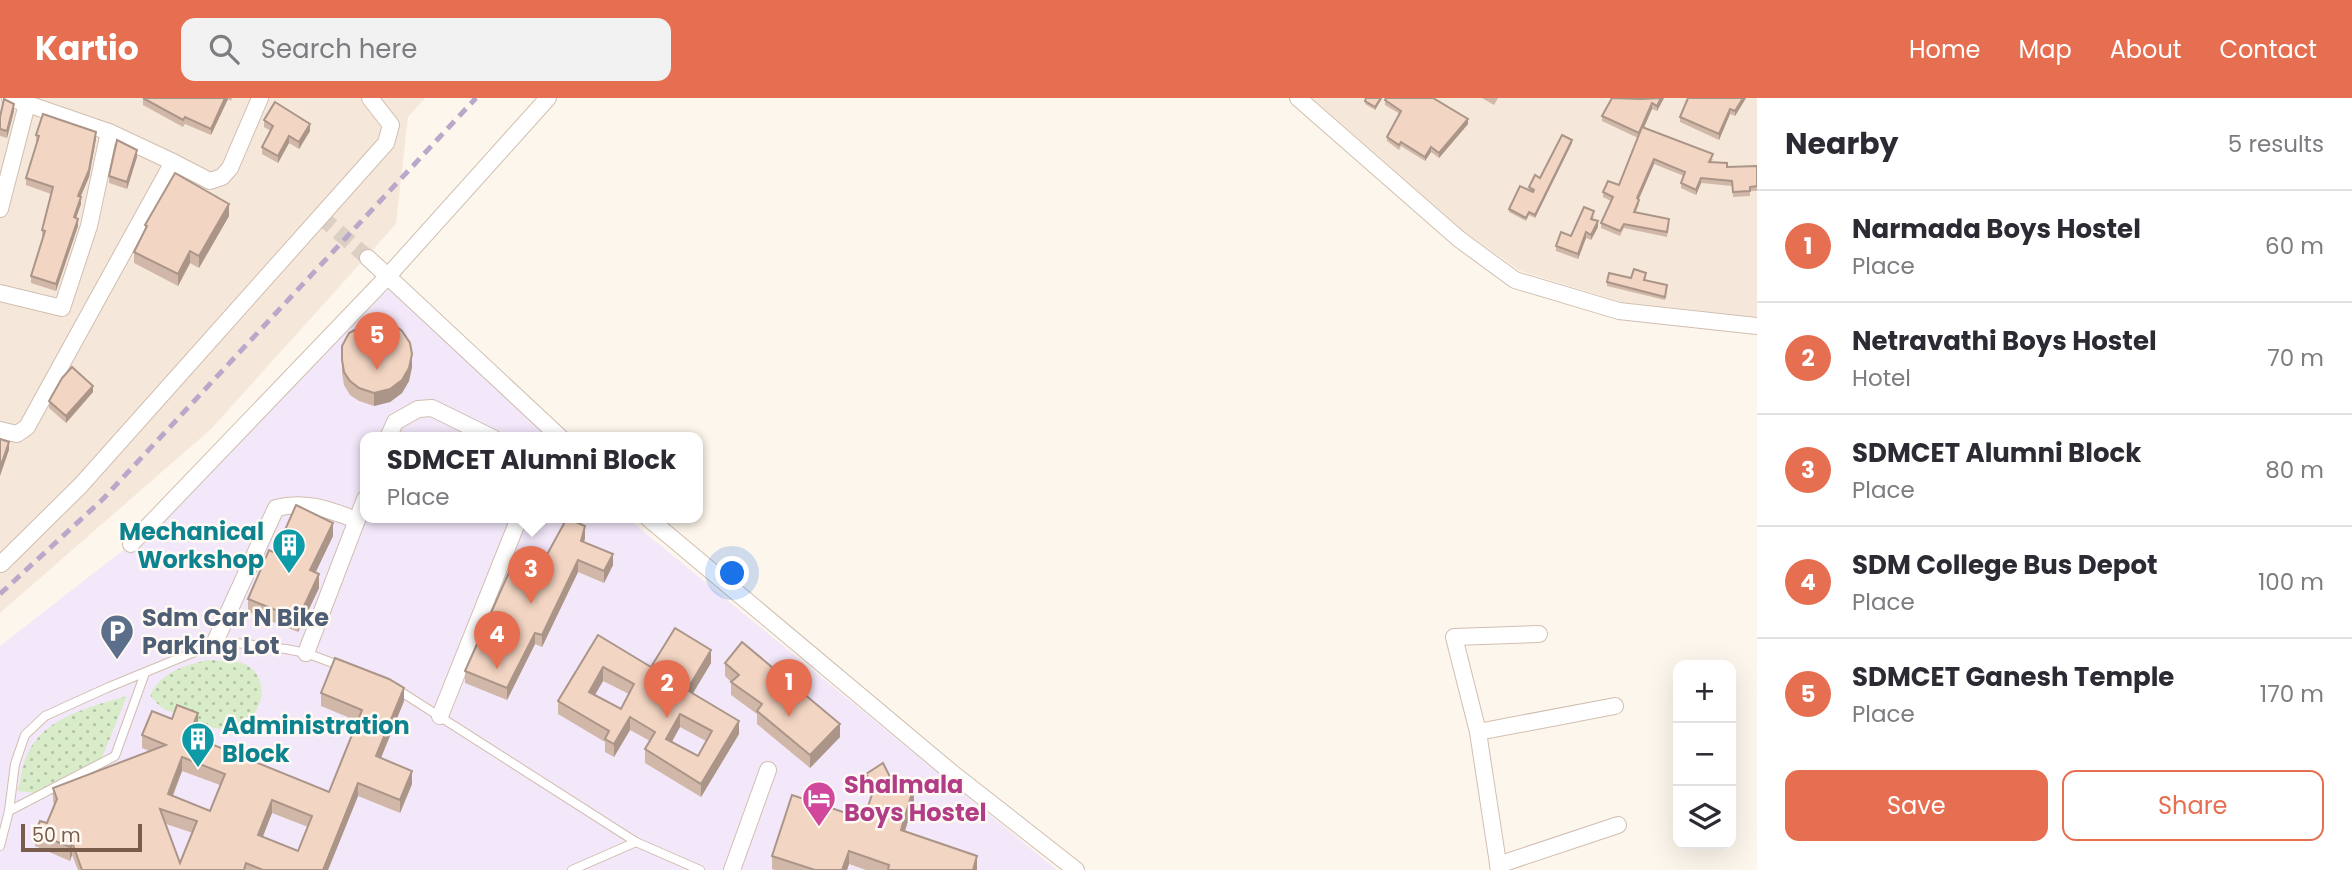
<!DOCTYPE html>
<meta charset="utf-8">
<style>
:root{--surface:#fff;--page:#f2f2f3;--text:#2b2b33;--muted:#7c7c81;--line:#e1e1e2;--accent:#e76f51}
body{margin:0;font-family:Poppins,sans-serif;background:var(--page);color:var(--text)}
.controls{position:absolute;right:21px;bottom:21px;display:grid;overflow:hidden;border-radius:14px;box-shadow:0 7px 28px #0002}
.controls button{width:63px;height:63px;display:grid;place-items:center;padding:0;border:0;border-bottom:2px solid var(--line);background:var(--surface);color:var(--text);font:35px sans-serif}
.scale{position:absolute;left:21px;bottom:18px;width:121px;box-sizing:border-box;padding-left:7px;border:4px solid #7a5c4d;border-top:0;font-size:19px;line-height:24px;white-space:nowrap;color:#7a5c4d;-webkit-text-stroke:5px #fffaf3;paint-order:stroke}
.you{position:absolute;left:733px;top:476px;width:24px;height:24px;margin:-18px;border:5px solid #fff;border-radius:50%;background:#1a73e8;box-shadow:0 0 0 10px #1a73e833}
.badge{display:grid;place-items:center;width:46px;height:46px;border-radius:50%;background:var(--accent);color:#fff;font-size:23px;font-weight:700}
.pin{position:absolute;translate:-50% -58px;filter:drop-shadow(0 2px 4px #0008)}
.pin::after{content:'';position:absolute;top:37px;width:24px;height:21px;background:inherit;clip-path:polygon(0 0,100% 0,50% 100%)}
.popup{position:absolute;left:360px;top:334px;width:343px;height:91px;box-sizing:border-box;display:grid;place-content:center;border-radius:14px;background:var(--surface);filter:drop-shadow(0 2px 5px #0005);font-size:23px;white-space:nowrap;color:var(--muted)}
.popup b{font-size:26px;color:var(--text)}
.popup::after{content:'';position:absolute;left:50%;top:100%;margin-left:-14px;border:14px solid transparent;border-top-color:var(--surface)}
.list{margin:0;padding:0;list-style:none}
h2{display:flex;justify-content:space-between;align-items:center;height:91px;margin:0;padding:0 28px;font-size:30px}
h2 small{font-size:23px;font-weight:400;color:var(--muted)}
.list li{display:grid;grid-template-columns:46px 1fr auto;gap:21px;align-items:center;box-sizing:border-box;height:112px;padding:0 28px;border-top:2px solid var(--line)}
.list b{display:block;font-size:26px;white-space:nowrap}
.list p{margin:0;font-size:23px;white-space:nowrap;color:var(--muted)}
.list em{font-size:23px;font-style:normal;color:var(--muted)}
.actions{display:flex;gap:14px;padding:21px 28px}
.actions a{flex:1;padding:16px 0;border:2px solid var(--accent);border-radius:14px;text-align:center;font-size:24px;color:var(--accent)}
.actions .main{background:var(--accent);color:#fff}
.icon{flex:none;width:38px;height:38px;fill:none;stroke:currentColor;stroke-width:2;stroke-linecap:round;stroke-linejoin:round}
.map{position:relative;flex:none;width:1757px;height:772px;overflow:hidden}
header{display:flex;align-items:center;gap:42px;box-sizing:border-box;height:98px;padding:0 35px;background:var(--accent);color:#fff}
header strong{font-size:33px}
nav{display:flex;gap:38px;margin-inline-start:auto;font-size:24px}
.search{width:490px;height:63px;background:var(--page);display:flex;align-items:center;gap:18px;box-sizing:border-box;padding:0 24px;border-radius:14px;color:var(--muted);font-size:26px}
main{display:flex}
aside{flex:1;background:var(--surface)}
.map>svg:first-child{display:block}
.residential{fill:#f5e8da}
.education{fill:#f3e8fa}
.green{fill:url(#green-dots)}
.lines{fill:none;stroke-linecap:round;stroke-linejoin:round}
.street-tunnel{stroke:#dcd0c4;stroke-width:16;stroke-dasharray:16 8;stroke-linecap:butt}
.lane-casing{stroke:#d1beb0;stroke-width:10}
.street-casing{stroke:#d1beb0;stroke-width:18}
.lane{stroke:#fff;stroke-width:8}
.street{stroke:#fff;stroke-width:16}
.rail{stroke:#b9a8c9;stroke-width:5;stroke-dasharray:10 7;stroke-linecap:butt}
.wall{fill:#d1b7a8;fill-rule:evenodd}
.shaded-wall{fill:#aa9588}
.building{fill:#f3d5c3;stroke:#aa9588;stroke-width:2;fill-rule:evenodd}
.labels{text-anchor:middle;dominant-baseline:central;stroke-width:5;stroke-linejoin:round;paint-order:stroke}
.culture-label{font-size:24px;font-weight:bold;fill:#0d838f;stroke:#fffaf3;text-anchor:end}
.service-label{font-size:24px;font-weight:bold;fill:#4e5e75;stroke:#fffaf3;text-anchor:start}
.hotel-label{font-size:24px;font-weight:bold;fill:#b23c85;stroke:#fffaf3;text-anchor:start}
</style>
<header>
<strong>Kartio</strong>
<div class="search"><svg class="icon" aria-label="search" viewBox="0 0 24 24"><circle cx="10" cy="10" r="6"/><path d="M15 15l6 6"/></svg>Search here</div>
<nav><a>Home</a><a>Map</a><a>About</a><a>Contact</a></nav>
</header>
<main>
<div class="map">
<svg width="1757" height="772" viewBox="0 0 1757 772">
<defs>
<pattern id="green-dots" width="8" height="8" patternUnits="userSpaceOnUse" patternTransform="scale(1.75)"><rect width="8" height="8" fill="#d8ecc9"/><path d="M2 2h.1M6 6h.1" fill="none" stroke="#b4c2a5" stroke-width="1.8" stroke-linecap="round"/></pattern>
</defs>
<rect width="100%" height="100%" fill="#fdf6ec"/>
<!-- residential -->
<g class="residential">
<polygon points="0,0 425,0 408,19 396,126 211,331 0,515"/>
<polygon points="1312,0 1757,0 1757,219 1621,204 1520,173 1465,134"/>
</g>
<!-- education -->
<polygon class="education" points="390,190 551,340 365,340 365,420 627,420 1057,772 0,772 0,548 131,446"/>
<!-- green -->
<g class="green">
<path d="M208,562c11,1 27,0 37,4 31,16 15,64 -19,65 -11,1 -25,-6 -36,-10 -18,-7 -29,-8 -40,-24 13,-24 33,-29 58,-35z"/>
<path d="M127,598l-30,74 -9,9 -33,16 -37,-4c3,-13 4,-26 10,-38 16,-36 65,-47 99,-57z"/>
</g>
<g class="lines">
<!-- street-tunnel -->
<polyline class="street-tunnel" points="320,118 368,160"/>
<!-- lane casing -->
<g class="lane-casing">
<g id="lane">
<polyline points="395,590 636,744 700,772"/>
<polyline points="9,713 115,658 145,575"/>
<polyline points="0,748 9,713 15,666 25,637 45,618 109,589 214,546 236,545 286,551 306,555 341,568"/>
<polyline points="572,772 636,744"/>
</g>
</g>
<!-- street casing -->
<g class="street-casing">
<g id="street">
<polyline points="10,0 109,34 173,64"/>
<polyline points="1298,0 1459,141 1515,182 1619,213 1757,228"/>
<polyline points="0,111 27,6"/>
<polyline points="368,160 561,340"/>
<polyline points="0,195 62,210 89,128 109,34"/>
<polyline points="0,332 17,336 27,329 173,64 210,83 222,79 230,70 260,0"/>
<polyline points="388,340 395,324 418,311 432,310 493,340"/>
<polyline points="648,420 951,674 1076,772"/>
<polyline points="131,446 388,178 548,0"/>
<polyline points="1,466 81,387 386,45 391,27 370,0"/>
<path d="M214,546l62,-136c29,-8 53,2 81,12"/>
<polyline points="306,555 365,401"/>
<polyline points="440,618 519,420"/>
<polyline points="1478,634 1615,608"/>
<polyline points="1498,767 1618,727"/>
<polyline points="732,772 768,672"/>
<polyline points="1499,772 1478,634 1454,539 1539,536"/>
</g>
</g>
<!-- lane -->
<use href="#lane" class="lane"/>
<!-- street -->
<use href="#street" class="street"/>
<!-- rail -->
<polyline class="rail" points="0,496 103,401 476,0"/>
</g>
<!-- wall -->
<g class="wall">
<polygon points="143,0 232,0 231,3 228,1 211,37 185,26 183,29 143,7"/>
<polygon points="1366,0 1382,0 1375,12 1365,6"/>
<polygon points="1482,0 1498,0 1494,7"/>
<polygon points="1664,0 1657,13 1652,11 1643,30 1713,61 1711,65 1727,69 1757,68 1757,93 1750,93 1750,98 1733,99 1732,88 1701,85 1696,97 1681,90 1681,85 1684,78 1654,66 1639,101 1639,106 1636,114 1669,126 1667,139 1624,130 1620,138 1601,130 1601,125 1611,103 1603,99 1603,94 1619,87 1638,40 1602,23 1602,18 1640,1"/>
<polygon points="1688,0 1746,0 1735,18 1730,16 1719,42 1680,24 1680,19"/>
<polygon points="1385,2 1468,26 1439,60 1431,54 1425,63 1401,48 1399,52 1387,43 1387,39 1400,16 1385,7"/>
<polygon points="14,13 7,40 0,38 0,19"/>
<polygon points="264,22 310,33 299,51 289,45 278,65 262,56 262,49 271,33 264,29"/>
<polygon points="36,37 96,41 89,79 80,99 81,106 76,120 78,128 56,193 31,185 31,178 43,139 42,139 42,132 51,96 26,87 26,80 37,44 36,44"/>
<polygon points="1572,45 1535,120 1529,117 1526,123 1509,114 1509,111 1529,92 1529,89 1540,80"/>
<polygon points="137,59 127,91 109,85 109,78"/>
<polygon points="229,118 199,170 190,165 178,188 134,165 134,154 145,132 145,127"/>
<polygon points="1594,118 1593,121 1598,129 1591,142 1586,140 1578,161 1556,153 1556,148 1571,138"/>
<polygon points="1646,178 1645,182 1667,190 1665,202 1607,188 1607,184 1631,180"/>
<polygon points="342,248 412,269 409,283 402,295 390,304 374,308 359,303 350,297 344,287 342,275"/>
<polygon points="93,294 66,325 49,310 49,303"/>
<polygon points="333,438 315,475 319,490 298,534 248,514 248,501 275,455"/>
<polygon points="585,440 584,444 613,467 604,485 578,474 542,549 535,546 507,602 465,585 465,573 544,462"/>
<path d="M598,537l53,32 60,-4 -18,30 46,41 -38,63 -56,-34v-14l5,-8 -20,-11 -16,27 -9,-5v-10l-47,-28v-13zM603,583l26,13 -8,15 -26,-14zM680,629l26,14 -8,15 -26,-14z"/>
<polygon points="725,565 840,639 810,670 757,626 757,616 731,597 731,584 725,578"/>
<path d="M321,595l83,8 -23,57 31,26 -12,29 -42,-17 -30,74h-250l-6,-15 -2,6 -35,-15v-13l12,-10 7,-18 -1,-4v-13l96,-37 -7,-3v-13l30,-16 26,7 -4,11 135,55 28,-71 -36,-15zM182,673l38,14 -10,26 -37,-15zM272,715l36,14 -10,24 -35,-14zM166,726l27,9 -13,30z"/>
<polygon points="866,676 891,681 914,702 905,734 977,758 977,772 866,772 849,766 847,772 775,772 772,771 772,758 864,721 872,699 866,689"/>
</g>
<!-- shaded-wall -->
<g class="shaded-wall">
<polygon points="225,0 228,0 228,1 211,37 211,31"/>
<polygon points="1381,0 1382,0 1375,12 1375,9"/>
<polygon points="1661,0 1664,0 1657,13 1657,8"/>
<polygon points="1743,0 1746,0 1735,18 1735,13"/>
<polygon points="1652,5 1652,11 1639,41 1639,35"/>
<polygon points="14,6 14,13 7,40 7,33"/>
<polygon points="1730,11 1730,16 1719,42 1719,36"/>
<polygon points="1468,21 1468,26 1439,60 1439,55"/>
<polygon points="310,26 310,33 299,51 299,44"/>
<polygon points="96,34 96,41 89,79 78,105 78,98"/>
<polygon points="289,38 289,45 278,65 278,58"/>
<polygon points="1572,42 1572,45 1535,120 1535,117"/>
<polygon points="1431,49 1431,54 1425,63 1425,59"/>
<polygon points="137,52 137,59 127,91 127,84"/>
<polygon points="1654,61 1654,66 1637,105 1637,100"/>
<polygon points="1701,80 1701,85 1696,97 1696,92"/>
<polygon points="81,99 81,106 74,126 74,119"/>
<polygon points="229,106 229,118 199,170 199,158"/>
<polygon points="78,121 78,128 56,193 56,186"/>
<polygon points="1598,123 1598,129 1591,142 1591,137"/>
<polygon points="1586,134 1586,140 1578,161 1578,156"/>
<polygon points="190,153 190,165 178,188 178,176"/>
<polygon points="412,256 412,269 409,283 402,295 390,304 374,308 374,295"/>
<polygon points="93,288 93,294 66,325 66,318"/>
<polygon points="9,344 9,352 0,378 0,370"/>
<polygon points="333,425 333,438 310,486 310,472"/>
<polygon points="585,428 585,440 581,455 581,443"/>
<polygon points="613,456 613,467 604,485 604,473"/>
<polygon points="578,462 578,474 542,549 542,537"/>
<polygon points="319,476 319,490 298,534 298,521"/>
<polygon points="535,535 535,546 507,602 507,590"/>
<polygon points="711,552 711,565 687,605 687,592"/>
<polygon points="603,569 603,583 589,607 589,594"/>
<polygon points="404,590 404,603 376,672 376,658"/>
<polygon points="198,615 198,628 189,651 189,637"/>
<polygon points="680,616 680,629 666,654 666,641"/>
<polygon points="630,619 630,632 614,659 614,646"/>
<polygon points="739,623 739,636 701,699 701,686"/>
<polygon points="840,626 840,639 810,670 810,657"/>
<polygon points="182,659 182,673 168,709 168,696"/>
<polygon points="412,673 412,686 400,715 400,702"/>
<polygon points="358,685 358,698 328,772 323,772"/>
<polygon points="914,688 914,702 901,746 901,732"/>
<polygon points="272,702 272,715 258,750 258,737"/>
<polygon points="72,744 72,757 70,763 70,749"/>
<polygon points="849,753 849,766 847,772 842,772"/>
<polygon points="977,758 977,772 973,772"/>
</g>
<!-- building -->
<g class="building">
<polygon points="143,0 225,0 211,31 185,19 183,22"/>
<polygon points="1366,0 1381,0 1375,9 1365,3"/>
<polygon points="1386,0 1433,0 1468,21 1439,55 1431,49 1425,59 1401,44 1399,47 1387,39 1401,13 1385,2"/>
<polygon points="1612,0 1640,1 1661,0 1657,8 1652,5 1639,35 1602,18"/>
<polygon points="1688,0 1743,0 1735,13 1730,11 1719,36 1680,19"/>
<polygon points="4,1 14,6 7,33 0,31 0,19"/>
<polygon points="275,4 310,26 299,44 289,38 278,58 262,49 273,28 264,22"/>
<polygon points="43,16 96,34 89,72 78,98 81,99 74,119 78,121 56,186 31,178 45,133 42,132 53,89 26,80 39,38 36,37"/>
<polygon points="1642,29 1713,56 1709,64 1727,65 1727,69 1757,68 1757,88 1750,89 1750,93 1733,94 1732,83 1701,80 1696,92 1681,85 1685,74 1654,61 1637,100 1639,102 1634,114 1669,121 1667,134 1624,126 1620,133 1601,125 1613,99 1603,94 1608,83 1619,87"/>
<polygon points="1562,37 1572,42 1535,117 1529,114 1526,120 1509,111 1520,88 1533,94 1534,92 1529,89 1535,77 1540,80"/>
<polygon points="117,42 137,52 127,84 109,78"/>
<polygon points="175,75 229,106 199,158 190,153 178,176 134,154 147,128 145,127"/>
<polygon points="1584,109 1594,113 1591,121 1598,123 1591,137 1586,134 1578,156 1556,148 1561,134 1571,138"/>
<polygon points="1634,171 1646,175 1644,182 1667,187 1665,199 1607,184 1609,175 1631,180"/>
<polygon points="378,223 392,225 402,233 410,245 412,256 409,270 402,282 390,291 374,295 359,290 350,283 344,274 342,262 342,248 349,235 364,227"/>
<polygon points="72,269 93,288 66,318 49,303 62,280"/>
<polygon points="0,341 9,344 0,370"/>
<polygon points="296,407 333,425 310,472 319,476 298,521 248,501 269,452 275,455"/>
<polygon points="567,420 585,428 581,443 613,456 604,473 578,462 542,537 535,535 507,590 465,573 518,454 544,462"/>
<path d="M675,530l36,22 -24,40 52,31 -38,63 -56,-35 10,-17 -25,-15 -16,27 -9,-5 4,-8 -51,-30 40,-66 53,32zM603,569l31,17 -13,25 -32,-17zM680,616l32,17 -14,25 -32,-17z"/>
<polygon points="742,544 840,626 810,657 757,613 762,606 731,584 739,577 725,565"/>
<path d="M335,560l54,21 15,9 -28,68 36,15 -12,29 -42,-17 -35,87h-60l-17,-7 -2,7h-162l-10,-28 -2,5 -35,-14 5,-12 7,2 10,-24 -4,-11 113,-43 -24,-10 10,-24 20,8 5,-14 21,8 -9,22 140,57 33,-82 -41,-17zM182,659l43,17 -15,37 -42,-17zM272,702l40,16 -14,35 -40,-16zM160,711l37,12 -17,42z"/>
<polygon points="883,665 891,681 914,688 901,732 977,758 973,772 888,772 889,767 849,753 842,772 815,772 772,758 792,697 864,721 874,690 866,676"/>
</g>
<!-- icons -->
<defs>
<g id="building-pin" transform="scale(1.75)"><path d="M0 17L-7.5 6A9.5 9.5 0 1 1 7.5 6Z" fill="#0f9aa8" stroke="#fffaf3"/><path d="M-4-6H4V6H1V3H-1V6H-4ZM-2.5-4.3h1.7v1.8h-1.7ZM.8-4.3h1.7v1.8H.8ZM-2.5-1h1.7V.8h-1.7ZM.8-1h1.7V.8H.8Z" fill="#fff"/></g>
<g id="parking-pin" transform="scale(1.75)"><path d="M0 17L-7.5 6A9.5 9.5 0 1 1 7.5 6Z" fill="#5c6f8a" stroke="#fffaf3"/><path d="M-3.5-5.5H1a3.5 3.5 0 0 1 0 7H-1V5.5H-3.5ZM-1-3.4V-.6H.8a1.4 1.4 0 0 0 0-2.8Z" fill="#fff"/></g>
<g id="hotel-pin" transform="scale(1.75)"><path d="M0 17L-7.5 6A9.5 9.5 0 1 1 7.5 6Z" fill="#d1479c" stroke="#fffaf3"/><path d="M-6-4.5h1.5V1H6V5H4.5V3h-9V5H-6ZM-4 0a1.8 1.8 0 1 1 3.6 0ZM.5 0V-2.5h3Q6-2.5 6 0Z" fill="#fff"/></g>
</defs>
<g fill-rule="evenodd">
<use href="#building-pin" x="289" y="447"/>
<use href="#parking-pin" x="117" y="533"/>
<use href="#building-pin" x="198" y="641"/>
<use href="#hotel-pin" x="819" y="700"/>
</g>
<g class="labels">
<!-- culture labels -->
<g class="culture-label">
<text x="264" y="433">Mechanical<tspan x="264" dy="28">Workshop</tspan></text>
<text x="222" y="627" text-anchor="start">Administration<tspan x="222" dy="28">Block</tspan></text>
</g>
<!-- service labels -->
<g class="service-label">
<text x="142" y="519">Sdm Car N Bike<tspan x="142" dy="28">Parking Lot</tspan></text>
</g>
<!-- hotel labels -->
<g class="hotel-label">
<text x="844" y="686">Shalmala<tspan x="844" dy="28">Boys Hostel</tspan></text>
</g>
</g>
</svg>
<div class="controls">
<button>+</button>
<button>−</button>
<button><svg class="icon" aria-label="layers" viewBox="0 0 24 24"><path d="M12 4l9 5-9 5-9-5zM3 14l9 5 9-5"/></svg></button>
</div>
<div class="scale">50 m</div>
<div class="you"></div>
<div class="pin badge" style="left:789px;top:619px">1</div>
<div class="pin badge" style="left:667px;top:620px">2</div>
<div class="pin badge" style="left:531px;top:506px">3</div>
<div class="popup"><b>SDMCET Alumni Block</b>Place</div>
<div class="pin badge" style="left:497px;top:571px">4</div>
<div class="pin badge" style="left:377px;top:272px">5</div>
</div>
<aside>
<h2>Nearby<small>5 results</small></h2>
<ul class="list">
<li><span class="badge">1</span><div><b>Narmada Boys Hostel</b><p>Place</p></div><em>60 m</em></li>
<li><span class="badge">2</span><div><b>Netravathi Boys Hostel</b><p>Hotel</p></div><em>70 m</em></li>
<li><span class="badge">3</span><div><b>SDMCET Alumni Block</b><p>Place</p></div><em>80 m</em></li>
<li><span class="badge">4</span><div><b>SDM College Bus Depot</b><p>Place</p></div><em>100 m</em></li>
<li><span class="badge">5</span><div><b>SDMCET Ganesh Temple</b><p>Place</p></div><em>170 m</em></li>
</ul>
<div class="actions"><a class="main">Save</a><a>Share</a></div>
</aside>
</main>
